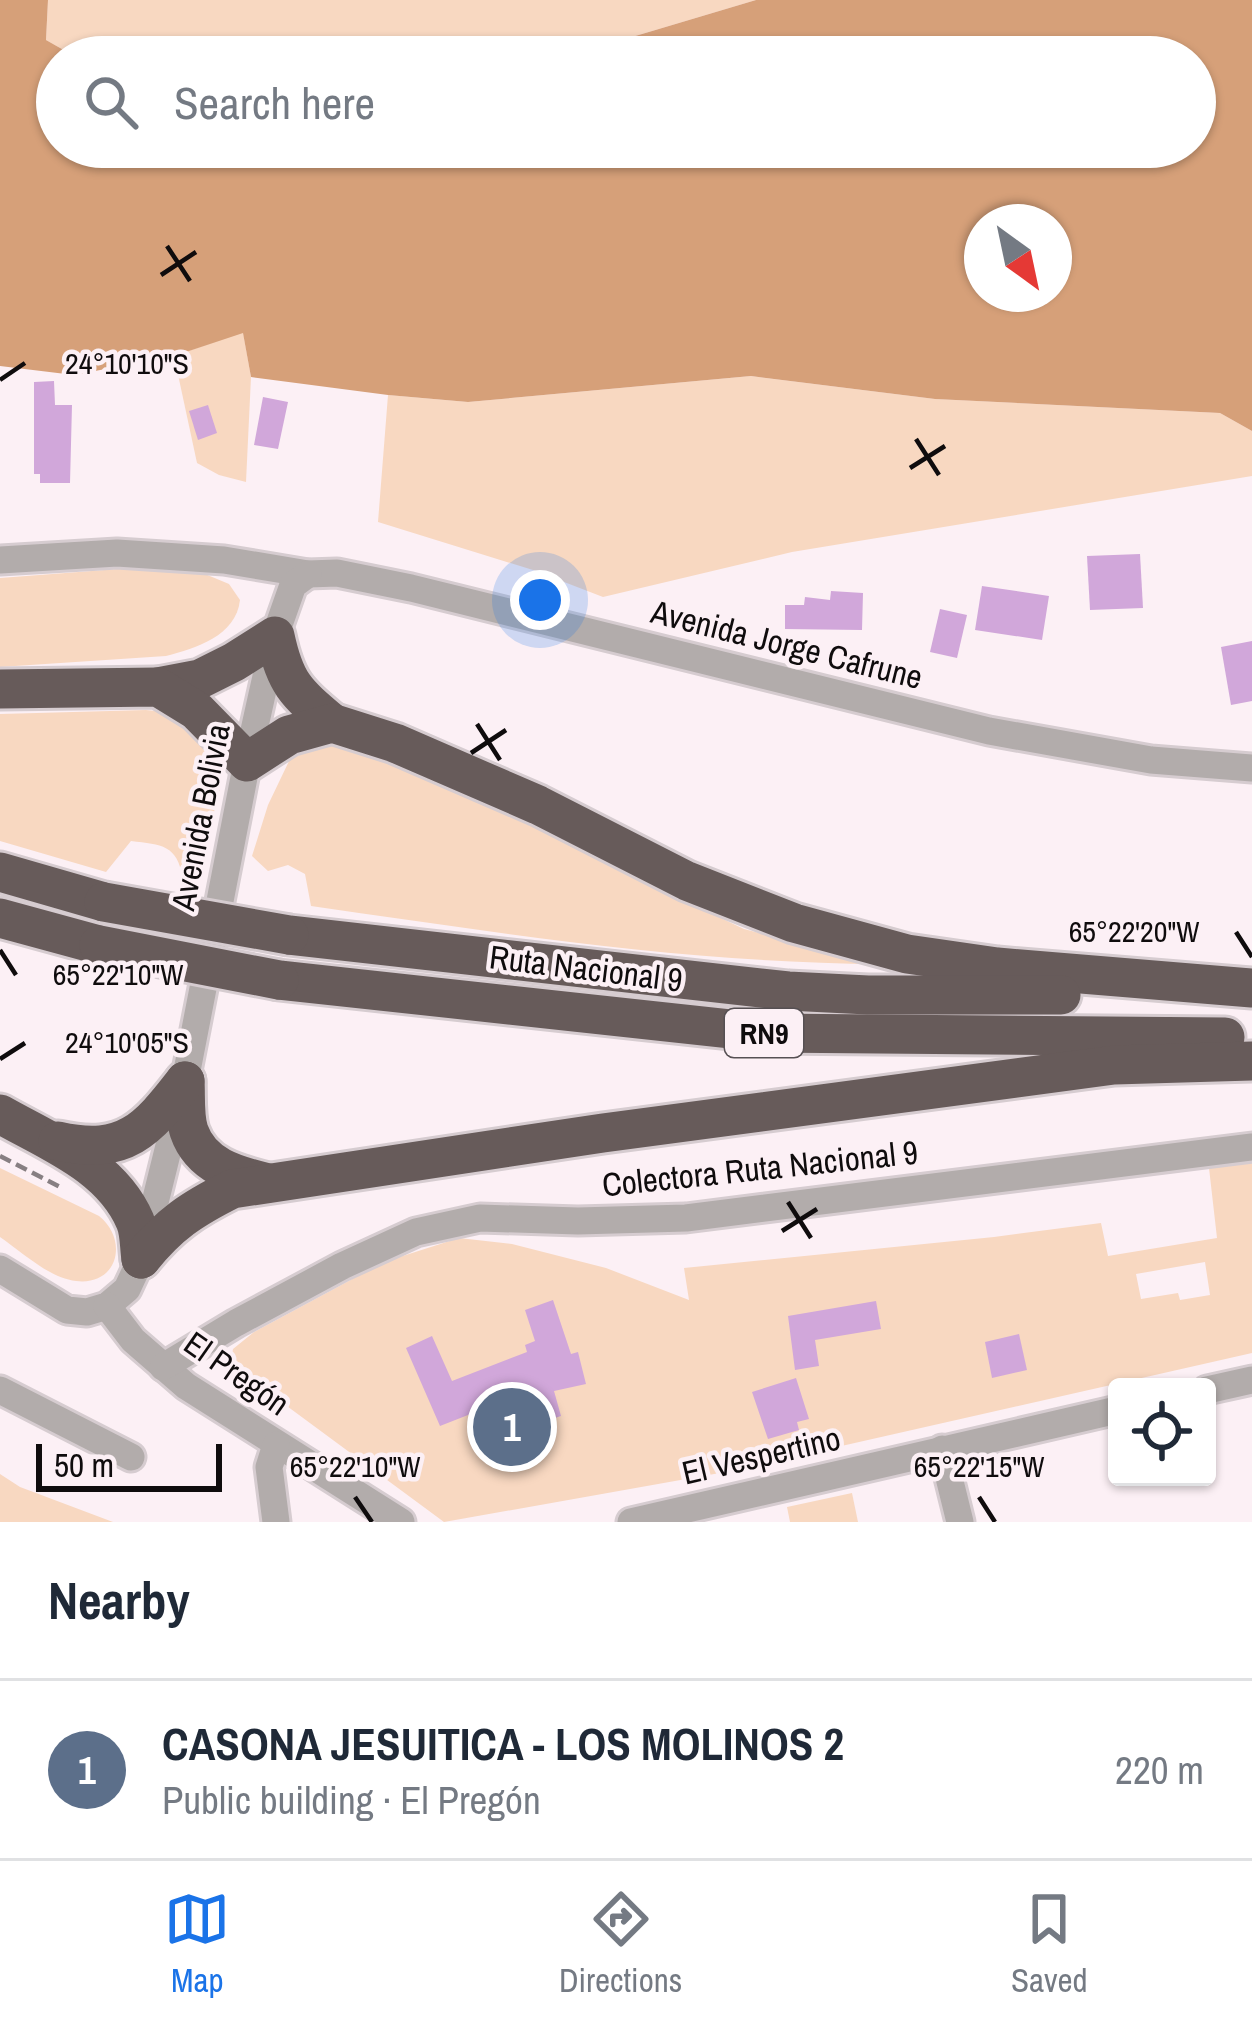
<!DOCTYPE html>
<meta charset="utf-8">
<style>
:root{--surface:#fff;--page:#f2f2f3;--text:#1f2937;--muted:#747a83;--line:#e0e1e3;--accent:#1a73e8}
body{margin:0;font-family:"Archivo Narrow",sans-serif;background:var(--page);color:var(--text)}
.controls{position:absolute;right:36px;bottom:36px;display:grid;overflow:hidden;border-radius:12px;box-shadow:0 3px 9px #0004}
.controls button{width:108px;height:108px;display:grid;place-items:center;padding:0;border:0;border-bottom:3px solid var(--line);background:var(--surface);color:var(--text);font:60px sans-serif}
.compass{position:absolute;left:964px;top:204px;width:108px;height:108px;border-radius:50%;background:var(--surface);box-shadow:0 3px 9px #0004;rotate:147deg}
.scale{position:absolute;left:36px;bottom:30px;width:186px;box-sizing:border-box;padding-left:12px;border:6px solid #0f0c0d;border-top:0;font-size:33px;line-height:42px;white-space:nowrap;color:#0f0c0d;-webkit-text-stroke:9px #fcf0f5;paint-order:stroke}
.you{position:absolute;left:540px;top:600px;width:42px;height:42px;margin:-30px;border:9px solid #fff;border-radius:50%;background:#1a73e8;box-shadow:0 0 0 18px #1a73e833}
.badge{display:grid;place-items:center;width:78px;height:78px;border-radius:50%;background:var(--accent);color:#fff;font-size:39px;font-weight:700}
.pin{position:absolute;translate:-50% -50%;border:6px solid #fff;box-shadow:0 3px 12px #0006}
.list{margin:0;padding:0;list-style:none}
h2{display:flex;justify-content:space-between;align-items:center;height:156px;margin:0;padding:0 48px;font-size:51px}
h2 small{font-size:39px;font-weight:400;color:var(--muted)}
.list li{display:grid;grid-template-columns:78px 1fr auto;gap:36px;align-items:center;box-sizing:border-box;height:180px;padding:0 48px;border-top:3px solid var(--line)}
.list b{display:block;font-size:45px;white-space:nowrap}
.list p{margin:0;font-size:39px;white-space:nowrap;color:var(--muted)}
.list em{font-size:39px;font-style:normal;color:var(--muted)}
.icon{flex:none;width:66px;height:66px;fill:none;stroke:currentColor;stroke-width:2;stroke-linecap:round;stroke-linejoin:round}
.map{position:relative;flex:none;width:1252px;height:1522px;overflow:hidden}
.search{position:absolute;background:var(--surface);box-shadow:0 3px 9px #0004;left:36px;right:36px;top:36px;height:132px;display:flex;align-items:center;gap:30px;box-sizing:border-box;padding:0 42px;border-radius:66px;color:var(--muted);font-size:45px}
.sheet{height:336px;background:var(--surface)}
nav{display:flex;justify-content:space-around;align-items:center;box-sizing:border-box;height:168px;border-top:3px solid var(--line);background:var(--surface);font-size:33px;color:var(--muted)}
nav a{display:grid;justify-items:center;gap:6px}
nav .on{color:var(--accent)}
.map>svg:first-child{display:block}
.green{fill:#f8d8c1;fill-rule:evenodd}
.forest{fill:#d6a079;fill-rule:evenodd}
.building{fill:#d1a7da}
.lines{fill:none;stroke-linecap:round;stroke-linejoin:round}
.minor-casing{stroke:#d6ccd0;stroke-width:33}
.highway-casing{stroke:#d6ccd0;stroke-width:45}
.path{stroke:#877f82;stroke-width:4.5;stroke-dasharray:12 6;stroke-linecap:butt}
.minor{stroke:#b2acab;stroke-width:27}
.highway{stroke:#675b5a;stroke-width:39}
.highway-bridge-casing{stroke:#d6ccd0;stroke-width:45;stroke-linecap:butt}
.highway-bridge{stroke:#675b5a;stroke-width:39}
.ticks{fill:none;stroke:#0f0c0d;stroke-width:4.5}
.labels{text-anchor:middle;dominant-baseline:central;stroke-width:9;stroke-linejoin:round;paint-order:stroke}
.shield{fill:#fcf0f5;stroke:#565053;stroke-width:3}
.shield-label{font-size:30px;font-weight:bold;fill:#0f0c0d}
.street-label{font-size:33px;fill:#0f0c0d;stroke:#fcf0f5}
.ticks-label{font-size:30px;text-anchor:middle;fill:#0f0c0d;stroke:#fcf0f5;stroke-width:9;stroke-linejoin:round;paint-order:stroke}
</style>
<div class="map">
<svg width="1252" height="1522" viewBox="0 0 1252 1522">
<rect width="100%" height="100%" fill="#fcf0f5"/>
<!-- green -->
<g class="green">
<polygon points="48,0 756,0 565,57 76,57 46,40"/>
<polygon points="243,332 251,377 246,482 219,475 197,463 174,356"/>
<polygon points="751,376 935,399 1220,413 1252,431 1252,476 792,552 603,597 533,570 378,522 388,395 468,402"/>
<path d="M131,568l74,6 24,10 11,16c-4,36 -44,48 -74,56l-166,11v-89z"/>
<path d="M146,710l28,3 42,41 8,19 -28,110 -13,-4c-6,-35 -21,-34 -52,-38l-25,31 -106,-31v-127z"/>
<path d="M328,743l124,39 163,86 129,61 136,35c-191,-1 -380,-31 -569,-58l-6,-32 -17,-9 -20,6 -16,-15 16,-51 22,-46z"/>
<path d="M1252,1161v192l-521,118 -287,51 -214,-158 3,-15 21,-17 130,-70 75,-24 53,6 94,24 83,32 -5,-32 310,-31 107,-14 7,33 109,-18 -8,-70zM1205,1262l5,33 -30,5 -2,-7 -37,6 -5,-25z"/>
<path d="M0,1168l99,48c30,24 19,70 -23,65 -27,-3 -54,-29 -76,-44z"/>
<polygon points="0,1474 20,1487 113,1522 0,1522"/>
<polygon points="852,1493 858,1522 790,1522 787,1507"/>
</g>
<!-- forest -->
<path class="forest" d="M0,0h48l-2,40 30,17h-19v90h1138v-90h-630l191,-57h496v431l-32,-18 -285,-14 -184,-23 -283,26 -80,-7 -137,-18 -8,-44 -69,23 -100,19 -74,-9zM982,222h72v72h-72z"/>
<!-- building -->
<g class="building">
<polygon points="54,381 55,405 72,405 70,483 40,483 40,474 34,474 34,382"/>
<polygon points="263,397 288,402 278,449 254,445"/>
<polygon points="208,405 217,433 198,440 189,411"/>
<polygon points="1140,554 1143,608 1090,610 1087,556"/>
<polygon points="982,586 1049,596 1042,640 975,630"/>
<polygon points="831,591 863,593 862,630 785,629 785,605 804,605 805,597 830,600"/>
<polygon points="940,609 967,615 957,658 930,652"/>
<polygon points="1252,641 1252,701 1231,705 1221,647"/>
<polygon points="553,1300 571,1354 578,1352 586,1384 554,1391 561,1416 534,1425 524,1393 440,1426 406,1348 432,1336 452,1381 527,1352 525,1345 535,1341 525,1310"/>
<polygon points="876,1301 881,1329 815,1340 819,1366 795,1370 788,1316"/>
<polygon points="1019,1334 1027,1370 992,1378 985,1342"/>
<polygon points="796,1378 809,1419 797,1422 799,1430 768,1439 752,1392"/>
</g>
<g class="lines">
<!-- minor casing -->
<g class="minor-casing">
<g id="minor">
<polyline points="0,560 117,553 224,560 308,574 337,573 411,588 989,731 1151,760 1252,768"/>
<polyline points="0,1269 67,1310 87,1312 107,1306 127,1289 141,1259 185,1081 247,762 275,636 293,585 308,574"/>
<polyline points="107,1306 133,1340 186,1386 401,1522"/>
<polyline points="163,1367 236,1323 342,1266 416,1232 480,1218 578,1221 686,1218 1252,1147"/>
<polyline points="0,1390 131,1457"/>
<polyline points="1207,1390 1252,1380"/>
<polyline points="942,1449 960,1522"/>
<polyline points="276,1522 269,1467 276,1445"/>
<polyline points="631,1522 1117,1410"/>
</g>
</g>
<!-- highway casing -->
<g class="highway-casing">
<g id="highway">
<path d="M158,687l42,-8 34,-17 41,-26c10,47 20,56 57,87"/>
<polyline points="0,689 158,687 197,711 247,762 289,735 332,723 395,743 538,805 687,881 794,923 907,954 997,967 1252,988"/>
<polyline points="0,872 104,902"/>
<polyline points="0,918 99,945"/>
<polyline points="289,935 788,991 868,995 1061,995"/>
<polyline points="279,980 767,1033 1225,1037"/>
<path d="M185,1081c1,15 -1,35 4,50 12,35 46,44 79,52"/>
<path d="M0,1114c49,28 111,51 135,107 5,11 4,26 6,38"/>
<path d="M58,1141c67,15 89,-11 127,-60"/>
<path d="M141,1259c28,-35 51,-50 91,-70l371,-56 511,-68 138,-4"/>
</g>
</g>
<!-- path -->
<polyline class="path" points="0,1156 64,1189"/>
<!-- minor -->
<use href="#minor" class="minor"/>
<!-- highway -->
<use href="#highway" class="highway"/>
<!-- highway-bridge casing -->
<g class="highway-bridge-casing">
<g id="highway-bridge">
<polyline points="104,902 289,935"/>
<polyline points="99,945 279,980"/>
</g>
</g>
<!-- highway-bridge -->
<use href="#highway-bridge" class="highway-bridge"/>
</g>
<!-- ticks -->
<path class="ticks" d="M167,246l23,35M161,275l35,-23M0,380l25,-17M916,439l23,36M910,468l35,-22M477,724l23,36M471,753l35,-23M1236,932l16,25M0,950l16,25M0,1059l25,-16M788,1202l23,36M782,1231l35,-22M355,1497l17,25M979,1497l16,25"/>
<g class="labels">
<!-- shield labels -->
<rect class="shield" x="725" y="1009" width="78" height="48" rx="9"/>
<g class="shield-label">
<text x="764" y="1033">RN9</text>
</g>
<!-- street labels -->
<g class="street-label">
<text transform="translate(787 644) rotate(14)">Avenida Jorge Cafrune</text>
<text transform="translate(200 817) rotate(-79)">Avenida Bolivia</text>
<text transform="translate(586 968) rotate(7)">Ruta Nacional 9</text>
<text transform="translate(760 1168) rotate(-6)">Colectora Ruta Nacional 9</text>
<text transform="translate(237 1373) rotate(35)">El Pregón</text>
<text transform="translate(761 1455) rotate(-13)">El Vespertino</text>
</g>
</g>
<g class="ticks-label">
<text x="127" y="374">24°10'10"S</text>
<text x="1134" y="942">65°22'20"W</text>
<text x="118" y="985">65°22'10"W</text>
<text x="127" y="1053">24°10'05"S</text>
<text x="355" y="1477">65°22'10"W</text>
<text x="979" y="1477">65°22'15"W</text>
</g>
</svg>
<div class="controls">
<button><svg class="icon" aria-label="locate" viewBox="0 0 24 24"><circle cx="12" cy="12" r="6"/><path d="M12 2v4M12 18v4M2 12h4M18 12h4"/></svg></button>
</div>
<svg class="compass" viewBox="-18 -18 36 36"><path d="M0-13l5 13h-10z" fill="#e53935"/><path d="M0 13l5-13h-10z" fill="#747a83"/></svg>
<div class="scale">50 m</div>
<div class="you"></div>
<div class="pin badge" style="left:512px;top:1427px;background:#5c6f8a">1</div>
<div class="search"><svg class="icon" aria-label="search" viewBox="0 0 24 24"><circle cx="10" cy="10" r="6"/><path d="M15 15l6 6"/></svg>Search here</div>
</div>
<section class="sheet">
<h2>Nearby<small></small></h2>
<ul class="list">
<li><span class="badge" style="background:#5c6f8a">1</span><div><b>CASONA JESUITICA - LOS MOLINOS 2</b><p>Public building · El Pregón</p></div><em>220 m</em></li>
</ul>
</section>
<nav>
<a class="on"><svg class="icon" aria-label="map" viewBox="0 0 24 24"><path d="M3 6l6-2 6 2 6-2v14l-6 2-6-2-6 2zM9 4v14M15 6v14"/></svg>Map</a>
<a><svg class="icon" aria-label="directions" viewBox="0 0 24 24"><path d="M12 3l9 9-9 9-9-9zM9 14v-3h6M13 9l2 2-2 2"/></svg>Directions</a>
<a><svg class="icon" aria-label="saved" viewBox="0 0 24 24"><path d="M7 4h10v16l-5-4-5 4z"/></svg>Saved</a>
</nav>
